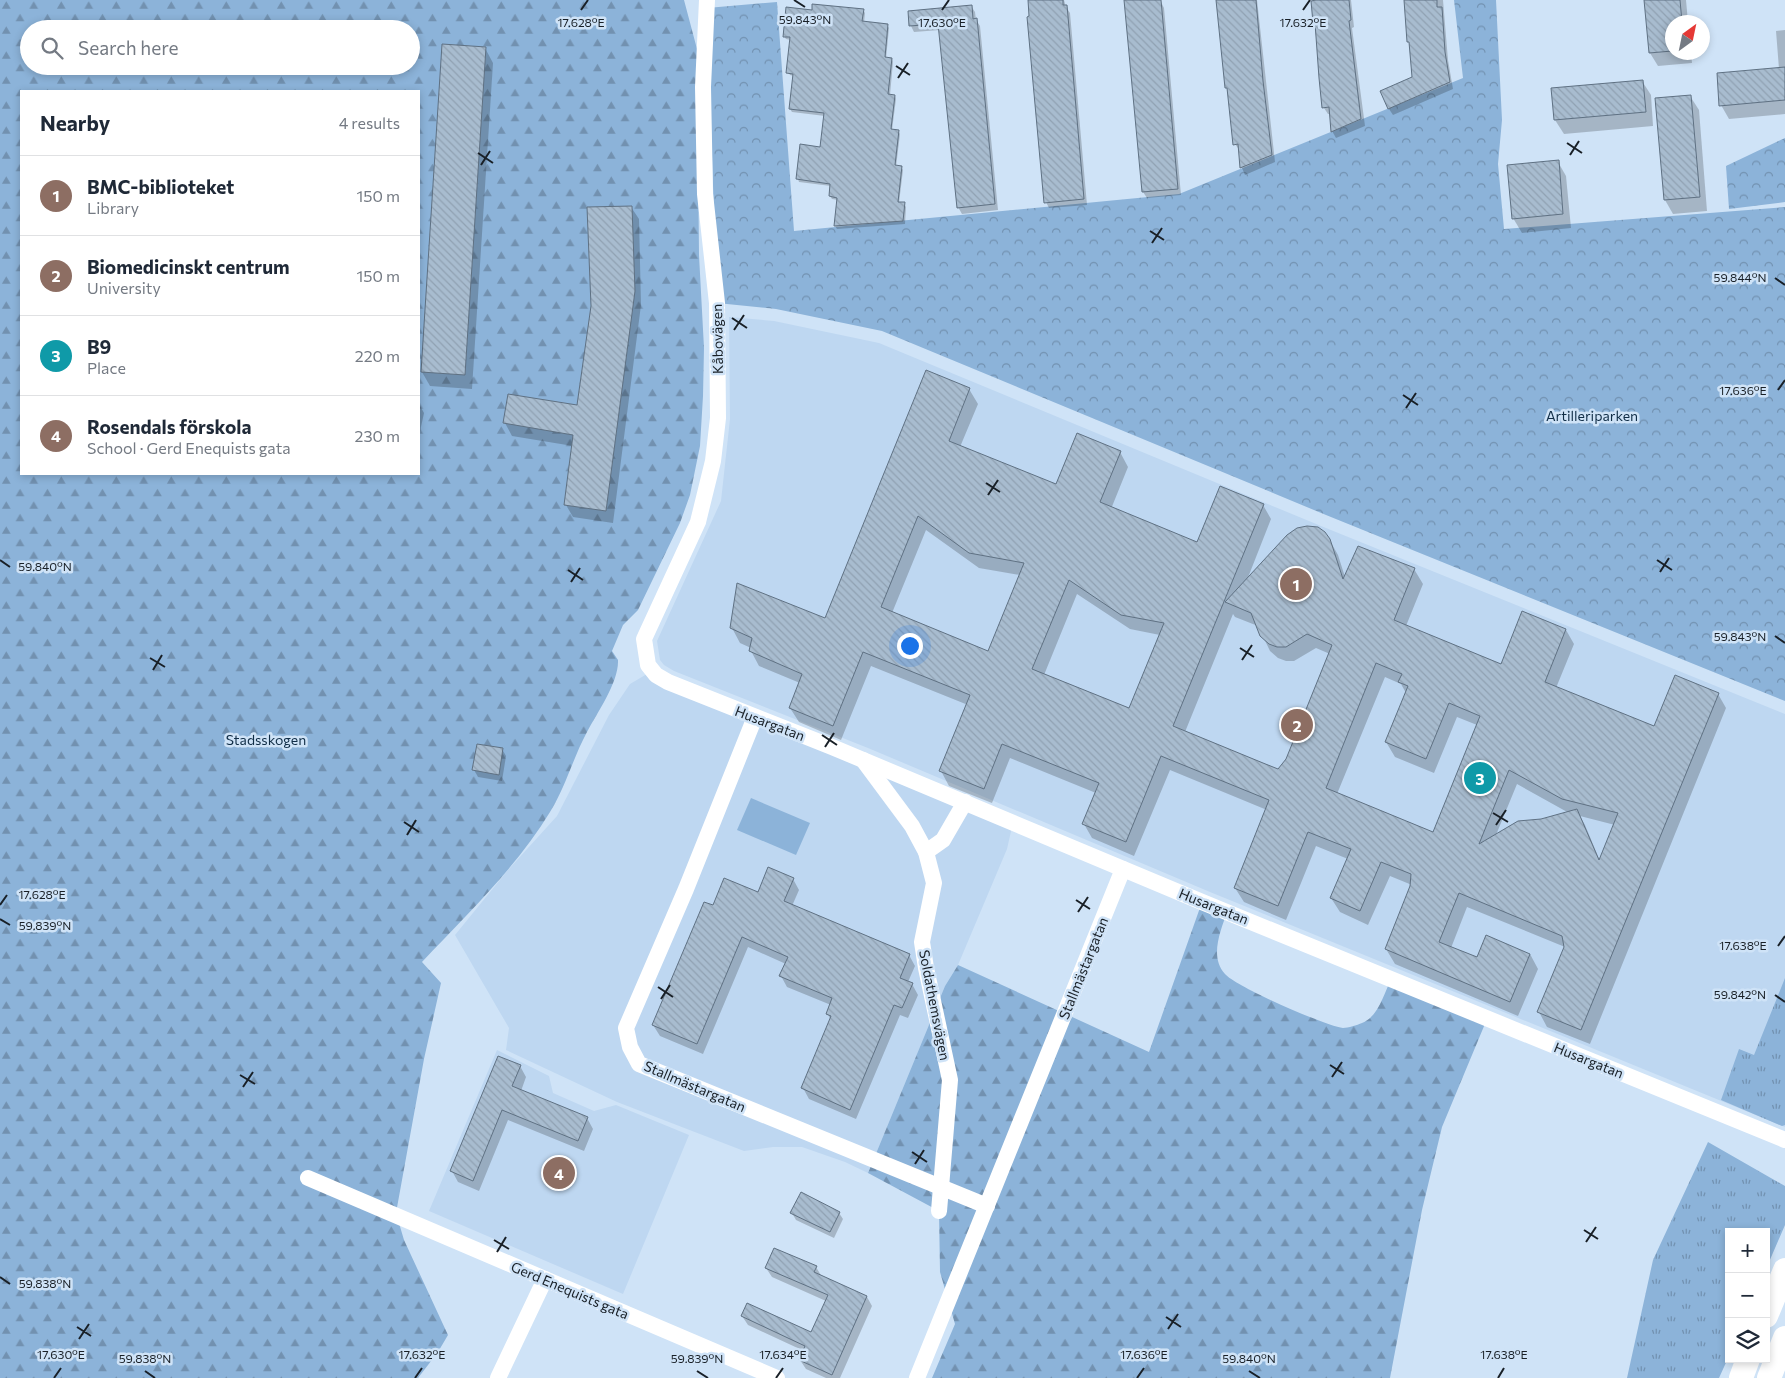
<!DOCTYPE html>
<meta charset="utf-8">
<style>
:root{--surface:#fff;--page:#f2f2f3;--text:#1f2937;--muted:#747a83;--line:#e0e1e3;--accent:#9e3815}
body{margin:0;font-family:Commissioner,sans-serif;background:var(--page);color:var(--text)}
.controls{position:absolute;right:15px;bottom:15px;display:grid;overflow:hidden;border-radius:0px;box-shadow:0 2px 8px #0003}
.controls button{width:45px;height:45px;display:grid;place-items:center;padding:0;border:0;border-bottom:1px solid var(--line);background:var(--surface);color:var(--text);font:25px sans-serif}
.compass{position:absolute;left:1665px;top:15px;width:45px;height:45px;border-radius:50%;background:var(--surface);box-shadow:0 2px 8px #0003;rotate:33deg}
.you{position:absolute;left:909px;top:645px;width:18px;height:18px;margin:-12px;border:4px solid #fff;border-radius:50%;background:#1a73e8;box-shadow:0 0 0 8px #1a73e833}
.badge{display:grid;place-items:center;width:32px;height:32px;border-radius:50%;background:var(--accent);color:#fff;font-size:16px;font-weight:700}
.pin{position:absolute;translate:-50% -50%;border:2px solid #fff;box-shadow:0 1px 5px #0006}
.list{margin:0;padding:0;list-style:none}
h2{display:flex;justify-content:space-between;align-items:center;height:65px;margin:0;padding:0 20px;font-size:21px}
h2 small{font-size:16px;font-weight:400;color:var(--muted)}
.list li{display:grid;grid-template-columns:32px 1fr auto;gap:15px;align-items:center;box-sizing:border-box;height:80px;padding:0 20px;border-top:1px solid var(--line)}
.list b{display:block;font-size:19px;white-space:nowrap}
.list p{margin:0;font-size:16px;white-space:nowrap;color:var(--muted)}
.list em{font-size:16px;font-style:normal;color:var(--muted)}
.icon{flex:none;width:28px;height:28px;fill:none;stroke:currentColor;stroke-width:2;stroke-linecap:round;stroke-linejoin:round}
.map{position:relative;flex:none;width:1785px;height:1378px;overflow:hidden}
.search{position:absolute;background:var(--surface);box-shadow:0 2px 8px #0003;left:20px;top:20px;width:400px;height:55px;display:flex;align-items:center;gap:12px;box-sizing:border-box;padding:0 18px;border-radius:28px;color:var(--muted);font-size:19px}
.panel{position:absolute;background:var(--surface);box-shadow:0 2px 8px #0003;left:20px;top:90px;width:400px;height:385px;border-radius:0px}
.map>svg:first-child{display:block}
.built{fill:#bed7f1}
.grass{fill:url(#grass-tufts)}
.forest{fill:url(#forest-firs);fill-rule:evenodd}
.park{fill:url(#park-crowns)}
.pitch{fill:#8cb3d9}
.shadow{fill:#0003;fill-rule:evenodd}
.building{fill:url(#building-back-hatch);stroke:#5f7183;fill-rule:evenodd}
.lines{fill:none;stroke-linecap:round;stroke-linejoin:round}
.minor{stroke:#fff;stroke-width:16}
.secondary{stroke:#fff;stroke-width:24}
.ticks{fill:none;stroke:#192027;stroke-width:2}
.labels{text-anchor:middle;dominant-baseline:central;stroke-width:5;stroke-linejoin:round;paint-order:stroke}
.street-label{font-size:14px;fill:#192027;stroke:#cfe3f7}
.park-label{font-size:14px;fill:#102d46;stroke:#cfe3f7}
.ticks-label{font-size:12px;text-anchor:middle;fill:#192027;stroke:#cfe3f7;stroke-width:5;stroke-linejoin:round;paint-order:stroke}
</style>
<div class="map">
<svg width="1785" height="1378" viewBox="0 0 1785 1378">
<defs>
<pattern id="grass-tufts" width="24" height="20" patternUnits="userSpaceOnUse" patternTransform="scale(1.25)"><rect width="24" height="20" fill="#8cb3d9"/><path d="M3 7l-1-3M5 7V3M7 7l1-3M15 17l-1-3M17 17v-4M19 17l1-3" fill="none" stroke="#7291b0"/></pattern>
<pattern id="forest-firs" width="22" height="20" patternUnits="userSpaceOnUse" patternTransform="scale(1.25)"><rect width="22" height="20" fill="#8cb3d9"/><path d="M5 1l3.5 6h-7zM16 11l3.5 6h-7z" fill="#7291b0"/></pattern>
<pattern id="park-crowns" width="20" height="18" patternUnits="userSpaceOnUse" patternTransform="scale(1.25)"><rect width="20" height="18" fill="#8cb3d9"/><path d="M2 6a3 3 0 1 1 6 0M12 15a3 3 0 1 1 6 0" fill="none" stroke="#7291b0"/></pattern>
<pattern id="building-back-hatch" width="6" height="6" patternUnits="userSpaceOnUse" patternTransform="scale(1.25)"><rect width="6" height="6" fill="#a8bccf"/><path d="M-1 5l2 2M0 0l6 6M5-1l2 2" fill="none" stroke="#90a1b2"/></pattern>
</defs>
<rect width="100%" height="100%" fill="#cfe3f7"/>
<!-- built -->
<g class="built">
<polygon points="729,317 774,321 879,343 1321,526 1785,714 1785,1127 1210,892 868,748 674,671 664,665 660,660 657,641 721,501 730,419"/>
<polygon points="647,674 1012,827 1007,849 958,965 945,986 868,1173 845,1162 802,1147 773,1147 744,1151 617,1102 506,1050 509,1028 455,935 508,870 557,816 609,715 630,684"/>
<polygon points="497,1050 549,1076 553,1093 594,1111 616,1105 689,1135 623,1294 429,1211"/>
</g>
<!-- grass -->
<g class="grass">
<polygon points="1785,978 1785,1125 1782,1126 1721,1100 1739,1049 1754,1055"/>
<polygon points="1708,1142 1785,1186 1785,1225 1766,1269 1766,1232 1729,1232 1729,1356 1719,1378 1627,1378 1653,1260"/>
</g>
<!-- forest -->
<g class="forest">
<path d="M0,0h684l13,49 2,206 5,93 -1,48 -3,50 -10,49 -10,28 -42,87 -15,15 -11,26 6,9c1,22 -21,53 -31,72 -14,26 -21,54 -37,80 -34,56 -83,102 -128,150l19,21 -17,76 -28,154 8,27 44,95 -10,17 -20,26h-418zM29,29h382v37h-382zM21,91h398v383h-398z"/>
<path d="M1202,902l25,10c-6,18 -18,45 -2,62 11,13 101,52 118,54 5,0 14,-3 19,-5 16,-6 22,-29 29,-44l96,40 -45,108 -20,83 -32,168h-458l23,-54 -15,-52 -1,-61 -71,-38 77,-187 13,-21 191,87z"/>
</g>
<!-- park -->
<g class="park">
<polygon points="1454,0 1496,0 1502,120 1498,164 1504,229 1785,207 1785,701 1326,515 882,331 776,309 717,303 707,8 777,2 794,231 1179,194 1463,78"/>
<polygon points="1785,138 1785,202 1729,209 1726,166"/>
</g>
<!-- pitch -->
<polygon class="pitch" points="751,798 810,823 796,855 737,830"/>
<!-- shadow -->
<g class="shadow">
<polygon points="1030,0 1064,0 1066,7 1070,13 1087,205 1049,208 1046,202"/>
<polygon points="1125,0 1160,0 1164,8 1181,195 1147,198 1143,192"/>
<polygon points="1218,0 1257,0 1275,162 1245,175 1242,168 1240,151 1235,144 1227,88"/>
<polygon points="1312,0 1351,0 1354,27 1352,28 1365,126 1336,138 1332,131 1331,114 1328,114 1324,108"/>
<polygon points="1405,0 1443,0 1448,60 1453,89 1393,115 1389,109 1414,78"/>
<polygon points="1645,0 1686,0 1688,22 1672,22 1672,52 1691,52 1692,63 1658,66 1650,53"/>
<polygon points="971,6 975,12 976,20 980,26 998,210 962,214 958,207 940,30 914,32 911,26"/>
<polygon points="863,10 865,13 864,23 887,25 889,28 886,59 892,59 893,62 890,95 895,96 896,99 892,130 898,131 900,134 896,167 901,167 903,170 899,203 904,204 906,207 905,224 837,229 835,226 838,200 832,199 830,196 831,186 799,182 798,179 821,148 825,116 792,112 790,109 794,76 790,75 788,72 791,40 786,39 784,36 813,11"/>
<polygon points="1785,30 1785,114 1729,119 1721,105 1779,69 1776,31"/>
<polygon points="443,46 485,48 493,63 472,389 430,386 422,372"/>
<polygon points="1642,81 1651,95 1653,126 1564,134 1555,120"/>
<polygon points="1690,96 1699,110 1707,211 1673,214 1665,200 1656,99"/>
<polygon points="1558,162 1566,176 1571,228 1522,233 1513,218"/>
<polygon points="631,207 639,219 641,305 613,523 573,517 566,505 573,446 512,436 505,423 579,406"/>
<path d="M969,389l9,15 -18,43 97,39 63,-34 8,15 -17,42 86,35 66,-39 8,14 -24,61 82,-41 9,16 7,22 69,-8 9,15 -17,42 96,39 64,-35 8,14 -18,44 98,40 64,-34 8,14 -136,336 -43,-17 -8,-15 26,-65 -98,-40 -16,41 27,11 52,-5 8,15 -20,47 -123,-52 -9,-15 26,-64 -22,-9 -22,49 -28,-13 -9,-14 17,-39 -32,-13 -30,74 -42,-18 -9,-14 32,-78 -97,-40 -36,86 -42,-18 -8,-14 12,-31 -86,-35 -18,45 -43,-17 -8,-15 27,-66 -97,-39 -30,74 -42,-18 -9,-14 10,-25 -41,-17 -8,-15v-3l-11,-5 -8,-15 94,-9zM926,530l53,38 41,7 -31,77 -97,-39zM1077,594l53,35 30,6 -30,75 -86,-35zM1233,614l2,3 23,9 12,25 8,7 8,3h8l22,-13 14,6 -43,106 -8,10 -94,-38zM1385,677l16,7 5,9 -20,49 9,15 39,16 23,-56 20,8 -44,108 -96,-39zM1517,784l52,29 -73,22zM1580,816l35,9 -15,36 -15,-36z"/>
<polygon points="419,404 424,413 419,436"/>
<polygon points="502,749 506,756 502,781 478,777 474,770"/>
<polygon points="793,879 799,890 792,906 909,955 915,966 908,982 912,984 918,995 908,1018 900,1015 856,1119 809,1099 803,1088 831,1020 827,1013 831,1005 787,987 781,976 786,964 748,947 703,1054 660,1036 653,1025 713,907 759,893"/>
<polygon points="520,1066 526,1077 521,1091 587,1118 593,1129 584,1151 508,1120 479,1191 458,1182 452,1171"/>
<polygon points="792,1213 839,1213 843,1219 834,1238 796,1220"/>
<polygon points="816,1267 822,1277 867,1297 872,1306 840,1378 826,1378 806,1369 800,1360 804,1351 748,1325 742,1316 812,1334 826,1301 772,1277 766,1268"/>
</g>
<!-- building -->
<g class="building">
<polygon points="1028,0 1063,0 1063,5 1067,5 1084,199 1044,203 1027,17 1029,16"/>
<polygon points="1124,0 1161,0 1178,189 1142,192"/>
<polygon points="1216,0 1256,0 1263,81 1272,155 1240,168 1238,144 1233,145 1227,88 1225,88"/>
<polygon points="1316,0 1349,0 1351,20 1349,21 1361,119 1331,132 1329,107 1322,108 1319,78 1315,23 1313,23 1311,1"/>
<polygon points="1404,0 1437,0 1437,7 1442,7 1445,52 1450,82 1388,109 1380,91 1412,77 1409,42 1407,42"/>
<polygon points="1644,0 1680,0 1682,22 1672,22 1672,51 1649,53"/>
<polygon points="812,4 864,9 862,21 888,24 885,57 892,58 888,94 895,95 891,129 899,130 895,165 902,166 898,202 905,202 903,221 834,226 837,198 829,196 830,184 796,179 800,144 820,147 824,113 789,109 793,74 786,73 790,37 783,37 786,7 812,10"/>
<polygon points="972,5 973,19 977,18 995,204 957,208 938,24 909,26 908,11"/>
<polygon points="442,44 486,47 465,375 421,372"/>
<polygon points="1785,67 1785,100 1719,106 1717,73"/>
<polygon points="1643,80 1646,112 1554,120 1551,88"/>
<polygon points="1691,95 1700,197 1664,200 1655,98"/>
<polygon points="1559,160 1563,214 1512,219 1507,165"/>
<polygon points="632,206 635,291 606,511 564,505 573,435 503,423 508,394 577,405 591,306 587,207"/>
<path d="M926,370l44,18 -21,53 107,43 21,-51 44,18 -21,51 97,40 23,-56 44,18 -91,222 90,37 15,6 8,-10 46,-114 -25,-11 -21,13h-9l-8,-3 -9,-8 -9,-23 -26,-11 62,-67 10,-7 10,-2 11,1 7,5 5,7 13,40 15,-33 57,22 -21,52 107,44 21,-53 44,18 -21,53 109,44 21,-51 44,18 -138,337 -44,-18 27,-65 -2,-11 -103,-43 -20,49 38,15 9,-22 44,19 -20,48 -125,-53 25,-63 1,-12 -30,-12 -21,49 -30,-13 21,-49 -43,-17 -30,74 -44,-18 35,-88 -108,-44 -35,86 -44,-18 17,-41 -97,-39 -18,45 -45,-18 31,-76 -107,-43 -30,74 -44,-18 13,-34 -53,-23 3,-13 -22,-10 7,-45 88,35zM918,516l51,37 55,10 -36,88 -107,-44zM1069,580l52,35 43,8 -35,85 -97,-39zM1376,663l26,11 -4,8 10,4 -23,56 41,17 23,-56 31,13 -47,116 -107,-44zM1509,770l53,29 56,14 -19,47 -22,-51 -36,10 -23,2 -39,23z"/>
<polygon points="477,744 503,748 499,775 472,770"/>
<polygon points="768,867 794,878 784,901 910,954 900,978 913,983 902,1008 894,1005 850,1110 801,1088 831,1016 826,1014 832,998 779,976 788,957 742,937 697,1044 652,1025 704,902 713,905 724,878 758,892"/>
<polygon points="498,1056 521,1065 512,1086 588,1117 578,1141 502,1110 473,1181 450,1171"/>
<polygon points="801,1192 840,1212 830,1232 790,1213"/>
<polygon points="774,1248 817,1266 814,1272 867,1296 832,1375 799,1360 805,1346 741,1316 747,1303 811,1332 828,1295 765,1268"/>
</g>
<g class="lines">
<!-- minor -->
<g class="minor">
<polyline points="707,0 703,87 705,194 717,303 718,418 713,461 698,522 644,639 648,665 656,675 668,682 832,747 1202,902 1785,1140"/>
<polyline points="755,717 686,889 626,1028 630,1047 639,1064 987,1206"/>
<polyline points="863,760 912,826 926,852 934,883 922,942 926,968 950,1080 939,1211"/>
<polyline points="926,852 943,840 965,802"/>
<polyline points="308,1178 777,1378"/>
<polyline points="498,1378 545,1279"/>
<polyline points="917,1378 1123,869"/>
</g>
<!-- secondary -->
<g class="secondary">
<polyline points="1766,1316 1785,1270"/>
<polyline points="1741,1378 1748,1359"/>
<polyline points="1769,1378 1785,1338"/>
</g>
</g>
<!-- ticks -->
<path class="ticks" d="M794,0l11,7M581,10l7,-10M942,10l7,-10M1303,10l7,-10M896,66l14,9M898,78l10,-15M1567,143l15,10M478,153l15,10M1570,155l9,-14M481,165l9,-14M1150,231l14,9M1152,243l10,-15M1775,278l10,7M732,318l15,10M734,330l10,-15M1778,390l7,-10M1403,395l15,10M1406,408l10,-15M986,483l14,9M988,495l10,-15M0,560l10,7M1657,560l15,10M568,570l15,10M1660,572l9,-14M571,582l9,-14M1775,636l10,7M1240,648l14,9M150,658l15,9M1242,660l10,-15M153,670l9,-15M822,735l15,10M825,747l9,-14M1493,813l15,9M404,822l15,10M1496,825l10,-15M407,835l9,-15M1076,900l14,9M0,905l7,-10M1078,912l10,-15M0,919l10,6M1778,946l7,-10M658,987l15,10M1775,995l10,7M661,999l9,-14M1330,1065l14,9M240,1075l15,9M1332,1077l10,-15M243,1087l10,-15M912,1152l15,10M915,1164l9,-14M1584,1230l14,9M494,1240l15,9M1586,1242l10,-15M497,1252l9,-15M0,1277l10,7M1166,1317l15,10M77,1327l14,9M1168,1329l10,-15M79,1339l10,-15M145,1371l10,7M697,1371l11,7M1249,1371l11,7M54,1378l7,-10M415,1378l7,-10M776,1378l7,-10M1137,1378l7,-10M1498,1378l6,-10"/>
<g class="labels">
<!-- street labels -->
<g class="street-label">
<text transform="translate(717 339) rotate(-91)">Kåbovägen</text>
<text transform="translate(770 723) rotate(21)">Husargatan</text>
<text transform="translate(1214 906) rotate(22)">Husargatan</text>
<text transform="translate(1083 968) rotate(-68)">Stallmästargatan</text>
<text transform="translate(935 1005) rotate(79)">Soldathemsvägen</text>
<text transform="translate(1589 1060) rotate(22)">Husargatan</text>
<text transform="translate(695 1086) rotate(23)">Stallmästargatan</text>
<text transform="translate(570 1290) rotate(23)">Gerd Enequists gata</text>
</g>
<!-- park labels -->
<g class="park-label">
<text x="1592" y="415">Artilleriparken</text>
<text x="266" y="739">Stadsskogen</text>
</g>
</g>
<g class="ticks-label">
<text x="805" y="24">59.843°N</text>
<text x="581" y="27">17.628°E</text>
<text x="942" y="27">17.630°E</text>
<text x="1303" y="27">17.632°E</text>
<text x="1740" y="282">59.844°N</text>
<text x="1743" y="395">17.636°E</text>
<text x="45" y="571">59.840°N</text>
<text x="1740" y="641">59.843°N</text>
<text x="42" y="899">17.628°E</text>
<text x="45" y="930">59.839°N</text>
<text x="1743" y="950">17.638°E</text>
<text x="1740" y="999">59.842°N</text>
<text x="45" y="1288">59.838°N</text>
<text x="61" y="1359">17.630°E</text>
<text x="422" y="1359">17.632°E</text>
<text x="783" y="1359">17.634°E</text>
<text x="1144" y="1359">17.636°E</text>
<text x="1504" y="1359">17.638°E</text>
<text x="145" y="1363">59.838°N</text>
<text x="697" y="1363">59.839°N</text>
<text x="1249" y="1363">59.840°N</text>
</g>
</svg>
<div class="controls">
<button>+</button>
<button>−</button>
<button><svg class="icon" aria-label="layers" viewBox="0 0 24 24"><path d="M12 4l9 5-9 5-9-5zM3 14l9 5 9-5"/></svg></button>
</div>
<svg class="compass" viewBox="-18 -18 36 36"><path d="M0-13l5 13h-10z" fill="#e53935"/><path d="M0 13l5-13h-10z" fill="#747a83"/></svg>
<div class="you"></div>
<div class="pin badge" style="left:1296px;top:584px;background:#8d6e63">1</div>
<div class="pin badge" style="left:1297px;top:725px;background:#8d6e63">2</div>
<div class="pin badge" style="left:1480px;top:778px;background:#0f9aa8">3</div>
<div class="pin badge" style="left:559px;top:1173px;background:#8d6e63">4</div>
<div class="search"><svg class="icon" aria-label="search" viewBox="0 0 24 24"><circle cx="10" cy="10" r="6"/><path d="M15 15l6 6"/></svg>Search here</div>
<section class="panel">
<h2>Nearby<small>4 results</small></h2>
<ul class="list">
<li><span class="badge" style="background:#8d6e63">1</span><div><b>BMC-biblioteket</b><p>Library</p></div><em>150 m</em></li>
<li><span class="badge" style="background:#8d6e63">2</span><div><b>Biomedicinskt centrum</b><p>University</p></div><em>150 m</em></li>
<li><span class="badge" style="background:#0f9aa8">3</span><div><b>B9</b><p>Place</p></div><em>220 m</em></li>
<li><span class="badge" style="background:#8d6e63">4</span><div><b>Rosendals förskola</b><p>School · Gerd Enequists gata</p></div><em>230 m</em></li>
</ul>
</section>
</div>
